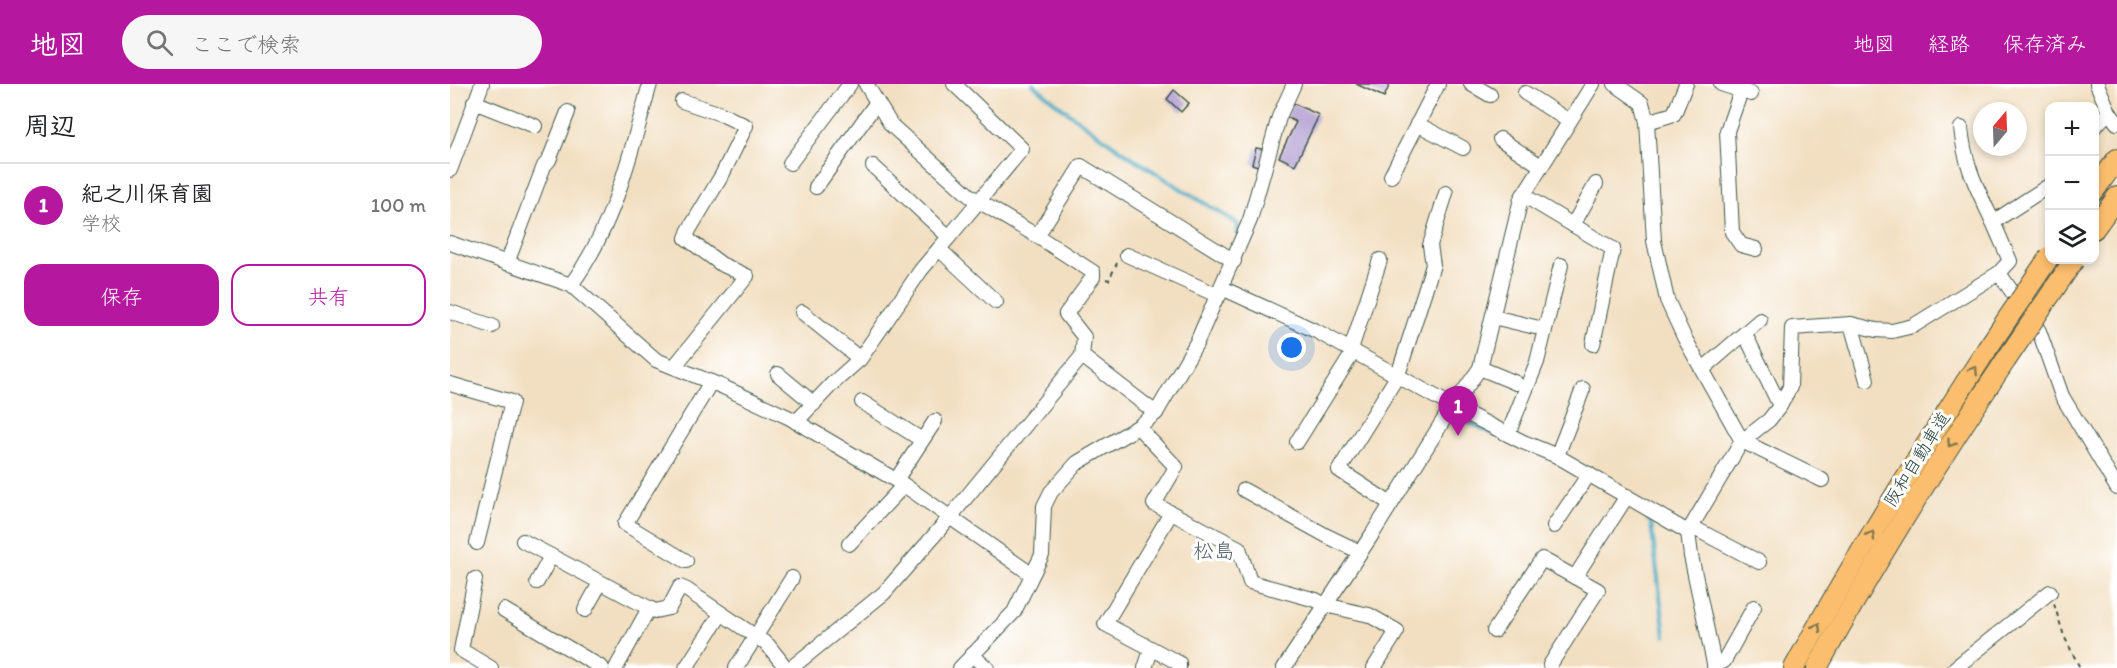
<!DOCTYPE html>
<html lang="ja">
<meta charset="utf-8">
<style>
:root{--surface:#fff;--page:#f6f6f6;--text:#202124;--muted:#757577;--line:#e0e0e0;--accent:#b5179e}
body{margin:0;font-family:Itim,"Klee One",sans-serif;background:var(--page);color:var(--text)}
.controls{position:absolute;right:18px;top:18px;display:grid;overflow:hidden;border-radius:12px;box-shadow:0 3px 9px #0003}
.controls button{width:54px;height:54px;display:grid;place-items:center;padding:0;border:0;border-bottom:2px solid var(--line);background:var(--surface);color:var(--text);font:30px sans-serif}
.compass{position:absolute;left:1523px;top:18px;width:54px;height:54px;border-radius:50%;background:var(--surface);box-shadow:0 3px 9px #0003;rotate:19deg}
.you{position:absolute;left:842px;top:264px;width:21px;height:21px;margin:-15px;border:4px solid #fff;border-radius:50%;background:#1a73e8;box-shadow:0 0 0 9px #1a73e833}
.badge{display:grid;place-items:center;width:39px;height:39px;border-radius:50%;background:var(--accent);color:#fff;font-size:20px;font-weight:700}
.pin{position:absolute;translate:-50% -50px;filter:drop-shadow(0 2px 3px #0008)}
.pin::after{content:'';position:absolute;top:32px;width:21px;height:18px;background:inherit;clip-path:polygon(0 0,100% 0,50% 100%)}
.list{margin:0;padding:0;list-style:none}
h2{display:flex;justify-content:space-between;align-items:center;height:78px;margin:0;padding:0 24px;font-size:26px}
h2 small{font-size:20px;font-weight:400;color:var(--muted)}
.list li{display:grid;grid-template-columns:39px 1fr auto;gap:18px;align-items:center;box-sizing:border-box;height:84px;padding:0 24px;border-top:2px solid var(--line)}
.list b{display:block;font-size:22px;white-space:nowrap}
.list p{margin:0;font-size:20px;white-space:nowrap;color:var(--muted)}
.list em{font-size:20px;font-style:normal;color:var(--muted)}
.actions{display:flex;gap:12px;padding:18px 24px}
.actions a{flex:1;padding:14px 0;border:2px solid var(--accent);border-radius:18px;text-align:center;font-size:21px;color:var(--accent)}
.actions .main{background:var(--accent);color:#fff}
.icon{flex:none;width:33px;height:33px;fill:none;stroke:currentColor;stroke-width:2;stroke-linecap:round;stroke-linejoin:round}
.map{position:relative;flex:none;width:1667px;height:584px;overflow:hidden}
header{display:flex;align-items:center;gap:36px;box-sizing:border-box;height:84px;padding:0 30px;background:var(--accent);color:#fff}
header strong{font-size:28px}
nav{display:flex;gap:33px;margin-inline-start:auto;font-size:21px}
.search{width:420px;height:54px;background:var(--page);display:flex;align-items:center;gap:15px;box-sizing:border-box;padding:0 21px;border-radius:33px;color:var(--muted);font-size:22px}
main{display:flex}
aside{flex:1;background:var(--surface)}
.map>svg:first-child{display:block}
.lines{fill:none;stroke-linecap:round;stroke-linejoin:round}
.stream{stroke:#42a8c2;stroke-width:4}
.building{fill:#b3a0d3}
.minor-casing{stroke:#3f5549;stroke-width:16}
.highway-casing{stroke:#3f5549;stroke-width:22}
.path{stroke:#3f5549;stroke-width:2;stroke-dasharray:4.5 4.5;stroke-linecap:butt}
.minor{stroke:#fff;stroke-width:14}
.highway{stroke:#fbbe6e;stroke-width:20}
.highway-bridge-casing{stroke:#3f5549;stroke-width:22;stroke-linecap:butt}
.highway-bridge{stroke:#fbbe6e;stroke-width:20}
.oneway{stroke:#82774e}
.labels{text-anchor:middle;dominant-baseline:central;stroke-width:6;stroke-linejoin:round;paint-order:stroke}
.street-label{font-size:18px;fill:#1f3d34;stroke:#fff}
.quarter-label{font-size:21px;fill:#53606c;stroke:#fff}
</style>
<header>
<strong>地図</strong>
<div class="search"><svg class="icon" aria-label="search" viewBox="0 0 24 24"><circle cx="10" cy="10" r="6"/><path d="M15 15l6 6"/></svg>ここで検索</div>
<nav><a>地図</a><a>経路</a><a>保存済み</a></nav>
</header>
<main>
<aside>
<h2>周辺<small></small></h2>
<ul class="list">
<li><span class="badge">1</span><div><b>紀之川保育園</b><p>学校</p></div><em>100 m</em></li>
</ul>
<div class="actions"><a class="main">保存</a><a>共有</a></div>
</aside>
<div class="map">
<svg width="1667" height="584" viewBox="0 0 1667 584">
<rect width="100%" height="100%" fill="#fff"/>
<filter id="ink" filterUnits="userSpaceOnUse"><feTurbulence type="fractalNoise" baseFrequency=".0167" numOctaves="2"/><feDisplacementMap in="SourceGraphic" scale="12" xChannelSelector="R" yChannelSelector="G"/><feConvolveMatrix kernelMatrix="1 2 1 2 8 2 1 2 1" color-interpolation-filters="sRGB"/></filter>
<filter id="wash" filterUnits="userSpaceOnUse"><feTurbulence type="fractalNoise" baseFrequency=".008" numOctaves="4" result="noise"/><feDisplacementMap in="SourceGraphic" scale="24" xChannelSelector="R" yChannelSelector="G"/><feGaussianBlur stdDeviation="1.35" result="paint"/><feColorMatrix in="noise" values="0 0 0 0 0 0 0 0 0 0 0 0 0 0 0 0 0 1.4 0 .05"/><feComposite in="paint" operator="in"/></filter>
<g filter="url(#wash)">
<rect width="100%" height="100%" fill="#f2dfc1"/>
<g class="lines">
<!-- stream -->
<g class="stream">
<path d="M583,0c62,53 132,95 202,138l3,3 -1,9"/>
<polyline points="1006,332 1045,351"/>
<polyline points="1192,428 1201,439 1215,552"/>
</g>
</g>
<g id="blocks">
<!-- building -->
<g class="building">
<polygon points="906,0 940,0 934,13"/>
<polygon points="724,6 739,19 731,28 717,15"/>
<polygon points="843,19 869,31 845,81 829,73 846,38 836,33"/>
<polygon points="806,64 818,66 813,84 802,80"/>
</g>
</g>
</g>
<g filter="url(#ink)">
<use href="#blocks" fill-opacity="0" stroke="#3f5549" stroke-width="1.5"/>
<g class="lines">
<!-- minor casing -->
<g class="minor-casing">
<g id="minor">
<polyline points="416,0 441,41 520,112 587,152 631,82 784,177"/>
<polyline points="1021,0 1040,11"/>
<polyline points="1165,0 1192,19 1197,38 1204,157 1217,216 1234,253 1292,357 1372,396"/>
<polyline points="1271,0 1301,10"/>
<polyline points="1647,0 1659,28 1667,39"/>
<polyline points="1291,7 1277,47 1282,148 1291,161 1306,165"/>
<polyline points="1075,9 1119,37"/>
<polyline points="24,18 85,42"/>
<polyline points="1197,38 1224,30 1236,0"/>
<polyline points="967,40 1013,64"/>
<polyline points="1644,43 1659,28"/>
<path d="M1511,44c4,39 16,60 32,94"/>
<polyline points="1050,55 1091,82"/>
<polyline points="340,79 400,0"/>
<polyline points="0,86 32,0"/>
<polyline points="941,92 988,0"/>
<polyline points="366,103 427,18"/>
<polyline points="1073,111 1163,165 1143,260"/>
<polyline points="1123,141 1146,100"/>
<polyline points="587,152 643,188 643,193 616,230 634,253 632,272 706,329"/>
<polyline points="499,153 572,65 504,0"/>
<polyline points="0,159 121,201 206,276 271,302 340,334 454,401 581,490"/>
<polyline points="489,165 546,218"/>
<polyline points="677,171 769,212"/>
<polyline points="57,179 94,82 99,76 118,28"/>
<polyline points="1549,189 1589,247 1612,312 1667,404"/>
<path d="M121,201c44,-60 59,-131 79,-201"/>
<polyline points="772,204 868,248 1004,323 1073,358 1107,372 1238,448"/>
<polyline points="0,228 42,242"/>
<polyline points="352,228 410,275"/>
<polyline points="1043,233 1085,243"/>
<polyline points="1401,240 1417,296"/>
<polyline points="1295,250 1330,322"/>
<polyline points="901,265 930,176"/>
<polyline points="224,283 297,192 271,180 236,154 239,146 272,91 296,42 271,30 232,17"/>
<polyline points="1030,284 1066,299"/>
<polyline points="1253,285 1310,236"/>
<polyline points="328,290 364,320"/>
<polyline points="0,300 62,318 27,459"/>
<polyline points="412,318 472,356"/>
<polyline points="346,338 382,300 410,275 471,186 499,153 423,82"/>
<polyline points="688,343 726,383 704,420 789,464 800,498 866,516 875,521 919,531 947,547 924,584"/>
<polyline points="1058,350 1087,278 1111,181"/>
<polyline points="847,358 904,267"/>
<polyline points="1107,372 1133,305"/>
<polyline points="446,396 485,337"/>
<polyline points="794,406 877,452 910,468"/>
<polyline points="941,420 889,386 948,291 983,181 980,161 996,109"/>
<polyline points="721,429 655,540 729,579 729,584"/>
<polyline points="1104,442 1139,390"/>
<polyline points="1242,443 1309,478"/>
<polyline points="73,457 199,524 205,527 219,524 230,503 237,506 318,561 336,584"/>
<polyline points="399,460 454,401"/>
<polyline points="236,477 175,440 261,298"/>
<polyline points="1125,493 1177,412"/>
<polyline points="25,495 11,566 41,584"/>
<polyline points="87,498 101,472"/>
<polyline points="54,526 152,584"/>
<polyline points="135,526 150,499"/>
<polyline points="1044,547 1092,475 1148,506 1100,581"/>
<polyline points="522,571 537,584"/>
<polyline points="1264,582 1274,577 1304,523"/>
<polyline points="166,584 199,524"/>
<polyline points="236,584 271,530"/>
<polyline points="286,584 342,494"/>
<polyline points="341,584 434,509 501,432 632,272"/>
<polyline points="510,584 564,528 592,471 594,422 601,408 627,379 688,343 706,329 747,258 800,136 829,33 844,0"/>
<polyline points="695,584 701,566"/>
<polyline points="834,584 923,449 996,332 1030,284 1071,115 1143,0"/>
<polyline points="1265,584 1241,472 1238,448 1292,357 1319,336 1330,322 1340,303 1342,244 1401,240 1426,246 1442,247 1463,242 1549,189 1560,177 1543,138 1600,101"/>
<polyline points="1505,584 1600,508"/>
</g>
</g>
<!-- highway casing -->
<g class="highway-casing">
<g id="highway">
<polyline points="1644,107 1667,75"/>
<polyline points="1644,145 1667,113"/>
<path d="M1344,584c60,-109 126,-215 193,-319"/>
<path d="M1367,584c58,-106 122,-208 189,-308"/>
</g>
</g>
<!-- path -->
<g class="path">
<polyline points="656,195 659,196 667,179"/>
<polyline points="1604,520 1614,552 1630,584"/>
</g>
<!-- minor -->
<use href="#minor" class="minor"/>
<!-- highway -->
<use href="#highway" class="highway"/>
<!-- highway-bridge casing -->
<g class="highway-bridge-casing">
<g id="highway-bridge">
<polyline points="1537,265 1600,172"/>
<polyline points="1556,276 1624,176"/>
</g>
</g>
<!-- highway-bridge -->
<use href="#highway-bridge" class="highway-bridge"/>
</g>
<!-- one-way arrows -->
<defs><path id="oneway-chevron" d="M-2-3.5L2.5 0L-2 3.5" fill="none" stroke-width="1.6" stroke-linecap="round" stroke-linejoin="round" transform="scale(1.5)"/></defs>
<g class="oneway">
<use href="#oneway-chevron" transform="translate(1524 286) rotate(-57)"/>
<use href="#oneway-chevron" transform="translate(1501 359) rotate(123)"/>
<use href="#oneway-chevron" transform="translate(1421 451) rotate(-59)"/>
<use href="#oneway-chevron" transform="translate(1367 543) rotate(-61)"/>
</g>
</g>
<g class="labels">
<!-- street labels -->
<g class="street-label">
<text transform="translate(1467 375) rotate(-58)">阪和自動車道</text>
</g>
<!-- quarter labels -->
<g class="quarter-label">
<text x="764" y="466">松島</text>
</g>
</g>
</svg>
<div class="controls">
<button>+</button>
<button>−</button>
<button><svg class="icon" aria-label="layers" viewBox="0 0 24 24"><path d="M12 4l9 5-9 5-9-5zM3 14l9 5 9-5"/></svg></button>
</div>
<svg class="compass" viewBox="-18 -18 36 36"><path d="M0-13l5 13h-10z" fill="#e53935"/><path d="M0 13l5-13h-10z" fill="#757577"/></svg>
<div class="you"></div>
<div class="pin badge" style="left:1008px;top:352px">1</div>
</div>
</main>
